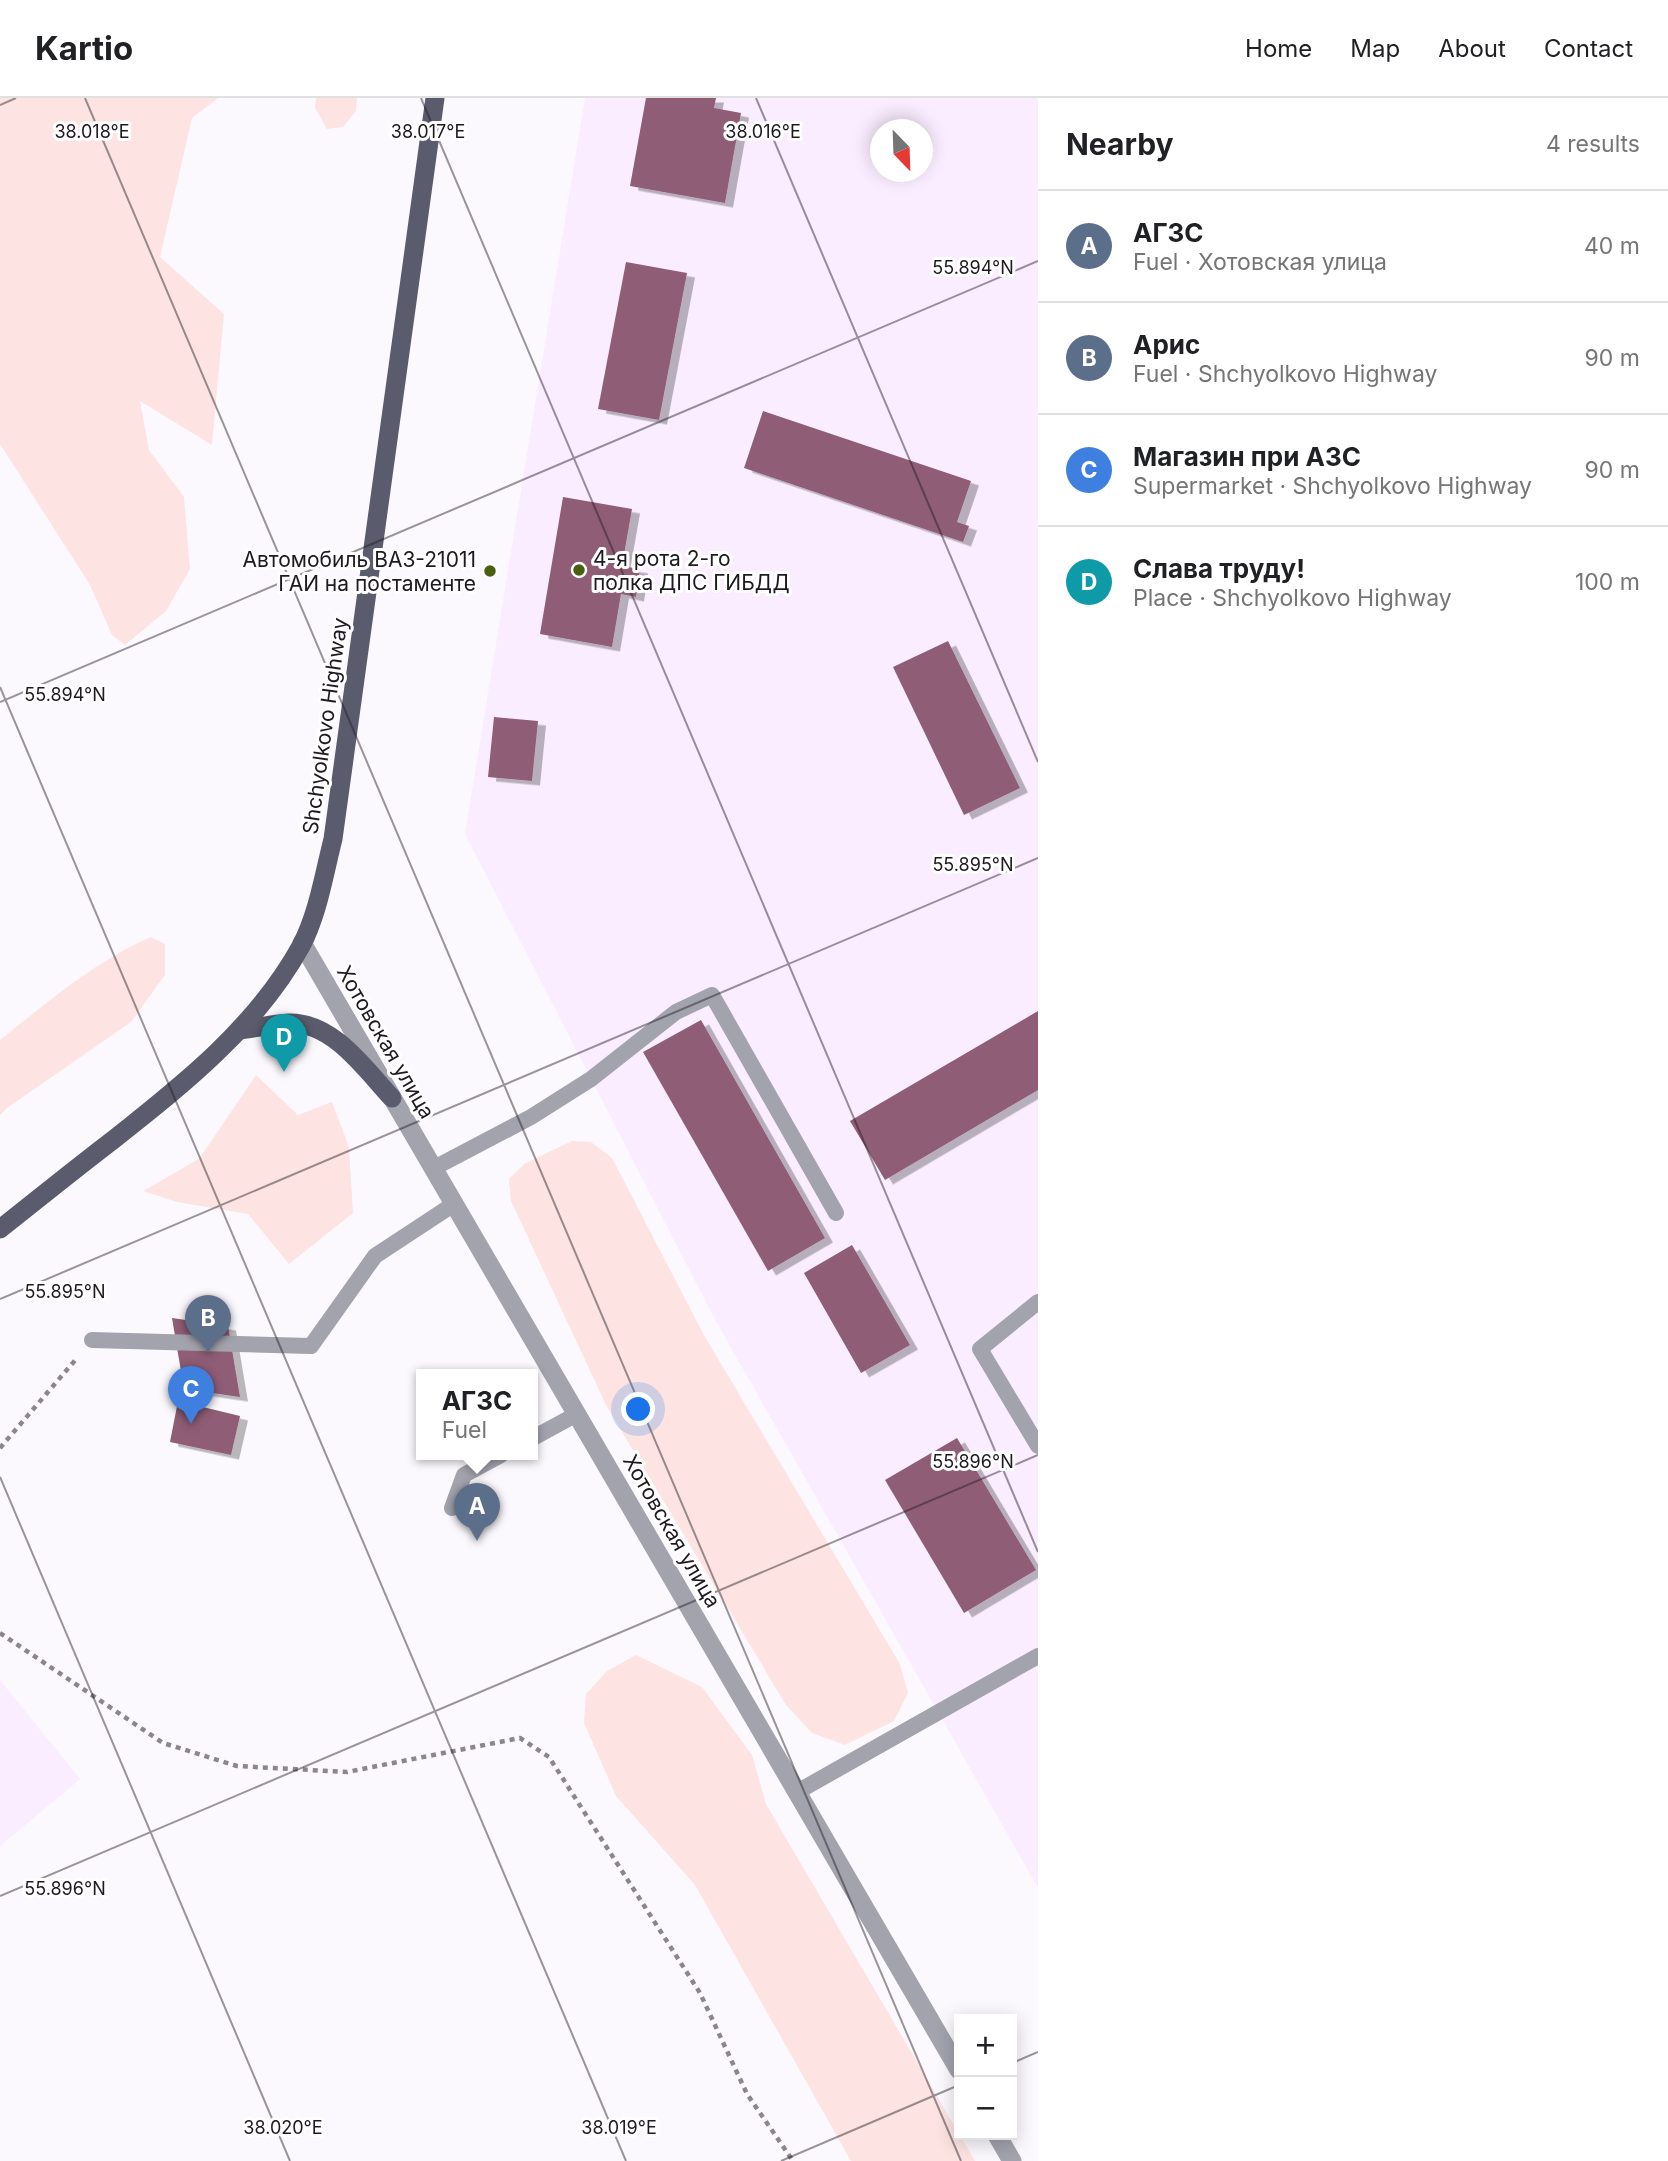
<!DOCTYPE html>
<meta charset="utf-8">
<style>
:root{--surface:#fff;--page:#f6f6f6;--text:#202124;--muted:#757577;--line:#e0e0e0;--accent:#d93025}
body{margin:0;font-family:Inter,sans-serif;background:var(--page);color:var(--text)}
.controls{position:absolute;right:21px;bottom:21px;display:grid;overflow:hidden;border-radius:0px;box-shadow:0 4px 18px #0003}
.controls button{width:63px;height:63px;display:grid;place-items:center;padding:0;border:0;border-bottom:2px solid var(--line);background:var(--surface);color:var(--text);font:35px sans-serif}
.compass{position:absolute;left:870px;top:21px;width:63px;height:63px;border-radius:50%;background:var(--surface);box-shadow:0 4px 18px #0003;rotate:157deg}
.you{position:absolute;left:639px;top:1312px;width:24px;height:24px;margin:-18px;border:5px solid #fff;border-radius:50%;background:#1a73e8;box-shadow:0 0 0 10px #1a73e833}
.badge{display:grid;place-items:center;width:46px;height:46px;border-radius:50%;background:var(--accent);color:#fff;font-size:23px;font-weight:700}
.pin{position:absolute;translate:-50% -58px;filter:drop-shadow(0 2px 4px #0008)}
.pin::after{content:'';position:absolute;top:37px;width:24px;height:21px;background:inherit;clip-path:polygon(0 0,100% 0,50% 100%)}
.popup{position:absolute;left:416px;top:1271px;width:122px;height:91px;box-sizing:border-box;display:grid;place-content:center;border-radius:0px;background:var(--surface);filter:drop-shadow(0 2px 5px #0005);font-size:23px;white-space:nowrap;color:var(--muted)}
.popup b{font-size:26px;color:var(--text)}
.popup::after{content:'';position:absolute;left:50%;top:100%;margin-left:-14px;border:14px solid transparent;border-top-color:var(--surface)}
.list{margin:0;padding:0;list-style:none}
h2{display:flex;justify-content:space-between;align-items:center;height:91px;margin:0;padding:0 28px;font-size:30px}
h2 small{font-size:23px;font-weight:400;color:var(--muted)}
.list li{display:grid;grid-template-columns:46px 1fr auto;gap:21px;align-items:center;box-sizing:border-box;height:112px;padding:0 28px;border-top:2px solid var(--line)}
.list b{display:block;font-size:26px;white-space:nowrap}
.list p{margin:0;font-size:23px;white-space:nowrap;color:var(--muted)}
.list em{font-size:23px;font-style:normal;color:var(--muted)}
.map{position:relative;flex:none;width:1038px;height:2063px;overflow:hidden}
header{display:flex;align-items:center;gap:42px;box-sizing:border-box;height:98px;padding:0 35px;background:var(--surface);border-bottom:2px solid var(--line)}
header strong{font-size:33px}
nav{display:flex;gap:38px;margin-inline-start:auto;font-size:24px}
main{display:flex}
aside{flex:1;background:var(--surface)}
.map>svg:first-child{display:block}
.built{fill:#faedff;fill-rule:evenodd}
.green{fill:#fde4e2}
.building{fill:#8f5d74;filter:url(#shadow)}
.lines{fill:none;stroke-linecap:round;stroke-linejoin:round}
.path{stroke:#8a868c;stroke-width:4.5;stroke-dasharray:5 5;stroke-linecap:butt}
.service{stroke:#a2a3ad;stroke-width:16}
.tertiary{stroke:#a2a3ad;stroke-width:19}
.primary{stroke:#5a5b6d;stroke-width:19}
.ticks{fill:none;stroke:#1e1920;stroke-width:2;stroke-opacity:0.45}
.poi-dot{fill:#48600e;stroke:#fff;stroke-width:2.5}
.labels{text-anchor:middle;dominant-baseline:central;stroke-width:6;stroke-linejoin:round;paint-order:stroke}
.poi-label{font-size:21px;fill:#1e1920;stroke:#fff;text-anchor:start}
.street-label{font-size:21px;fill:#1e1920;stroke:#fff}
.ticks-label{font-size:18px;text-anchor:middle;fill:#1e1920;stroke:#fff;stroke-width:6;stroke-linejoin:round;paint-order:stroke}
</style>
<header>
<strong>Kartio</strong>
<nav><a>Home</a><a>Map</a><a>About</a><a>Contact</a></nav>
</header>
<main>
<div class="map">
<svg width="1038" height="2063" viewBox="0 0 1038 2063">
<defs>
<filter id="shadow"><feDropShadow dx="8" dy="4.5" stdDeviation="0" flood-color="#0004"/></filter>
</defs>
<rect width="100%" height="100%" fill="#fcf9fe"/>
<!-- built -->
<g class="built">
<path d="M585,0h453v1790l-325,-572 -248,-482zM880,32h42v42h-42z"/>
<polygon points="0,1582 80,1681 0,1748"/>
</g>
<!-- green -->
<g class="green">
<polygon points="0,0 218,0 192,20 160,159 224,216 212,347 140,303 149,352 184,399 190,471 166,513 125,547 112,537 90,487 0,346"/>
<polygon points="316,0 357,0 356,13 343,29 327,31 315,10"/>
<path d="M151,839l14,7v31l-34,47 -124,86 -7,7v-75c48,-38 95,-79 151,-103z"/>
<polygon points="256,977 298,1017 332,1004 349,1049 353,1115 289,1166 248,1116 177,1104 143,1093 199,1061"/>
<polygon points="572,1043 591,1044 612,1060 705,1239 900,1566 908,1595 894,1623 845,1647 812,1635 786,1607 606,1307 511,1103 509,1081 524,1066"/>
<polygon points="636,1557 702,1589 752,1657 766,1706 975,2063 851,2063 695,1787 616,1698 584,1625 586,1596 607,1573"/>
</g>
<!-- building -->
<g class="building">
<polygon points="646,0 716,0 714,10 741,15 725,105 630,88"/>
<polygon points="626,164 687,175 659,322 598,311"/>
<polygon points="763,313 971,383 957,424 969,428 963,444 744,370"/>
<polygon points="563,399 632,411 622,468 640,471 636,499 621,496 612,549 540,536"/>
<polygon points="948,543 1020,690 964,717 893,569"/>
<polygon points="494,619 538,623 532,683 488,679"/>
<polygon points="1038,913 1038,992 885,1082 850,1023"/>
<polygon points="701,922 825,1140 768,1173 643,954"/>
<polygon points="852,1147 910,1247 861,1275 804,1175"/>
<polygon points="172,1220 228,1228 240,1299 184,1291"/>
<polygon points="178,1303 240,1318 231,1357 170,1344"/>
<polygon points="957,1340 1036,1472 964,1515 885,1382"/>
</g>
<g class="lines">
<!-- path -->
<g class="path">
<polyline points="0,1350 77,1260"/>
<polyline points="0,1535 163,1645 237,1668 347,1674 520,1640 549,1659 700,1895 747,1996 793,2063"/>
</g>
<!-- service -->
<g class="service">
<polyline points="434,1070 531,1019 591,981 676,914 712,897 836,1115"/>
<polyline points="1038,1204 980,1251 1038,1348"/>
<polyline points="92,1242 311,1248 375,1158 454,1106"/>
<polyline points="533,1340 577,1316"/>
<polyline points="452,1410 464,1377 501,1357"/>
<polyline points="797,1694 1038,1558"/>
</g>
<!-- tertiary -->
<g class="tertiary">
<polyline points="302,845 959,1972"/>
<polyline points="997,2037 1012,2063"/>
</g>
<!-- primary -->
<g class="primary">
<path d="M240,932c16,-2 33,-6 49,-7 44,-1 76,46 103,75"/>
<path d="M0,1131c38,-30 75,-60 113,-89 71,-56 144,-114 188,-194 17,-32 23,-72 32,-107l102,-741"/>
</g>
</g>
<!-- ticks -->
<path class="ticks" d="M85,0l876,2063M421,0l617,1454M756,0l282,664M0,7l16,-7M0,589l626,1474M0,604l1038,-441M0,1201l1038,-441M0,1379l290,684M0,1798l1038,-441M1012,1965l26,-11M781,2063l178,-76"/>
<!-- markers -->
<g class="poi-dot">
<circle cx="579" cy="472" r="7"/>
<circle cx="490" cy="473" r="7"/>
</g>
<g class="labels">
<!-- poi labels -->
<g class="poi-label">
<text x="593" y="460">4-я рота 2-го<tspan x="593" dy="24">полка ДПС ГИБДД</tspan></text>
<text x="476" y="461" text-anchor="end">Автомобиль ВАЗ-21011<tspan x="476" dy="24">ГАИ на постаменте</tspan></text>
</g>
<!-- street labels -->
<g class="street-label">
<text transform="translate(325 628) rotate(-82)">Shchyolkovo Highway</text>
<text transform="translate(386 944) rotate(60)">Хотовская улица</text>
<text transform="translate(672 1433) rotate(60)">Хотовская улица</text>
</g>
</g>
<g class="ticks-label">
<text x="92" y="40">38.018°E</text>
<text x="428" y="40">38.017°E</text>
<text x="763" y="40">38.016°E</text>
<text x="973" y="176">55.894°N</text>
<text x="65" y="603">55.894°N</text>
<text x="973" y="773">55.895°N</text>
<text x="65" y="1200">55.895°N</text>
<text x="973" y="1370">55.896°N</text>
<text x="65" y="1797">55.896°N</text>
<text x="283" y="2036">38.020°E</text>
<text x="619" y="2036">38.019°E</text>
</g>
</svg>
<div class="controls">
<button>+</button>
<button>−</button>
</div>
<svg class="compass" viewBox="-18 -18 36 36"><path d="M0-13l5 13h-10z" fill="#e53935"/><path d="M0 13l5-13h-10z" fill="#757577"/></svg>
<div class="you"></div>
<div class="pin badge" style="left:477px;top:1443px;background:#5c6f8a">A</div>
<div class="popup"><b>АГЗС</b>Fuel</div>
<div class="pin badge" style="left:208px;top:1255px;background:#5c6f8a">B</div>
<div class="pin badge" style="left:191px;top:1326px;background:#3f7fe0">C</div>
<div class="pin badge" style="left:284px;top:974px;background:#0f9aa8">D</div>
</div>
<aside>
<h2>Nearby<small>4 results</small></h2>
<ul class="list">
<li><span class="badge" style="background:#5c6f8a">A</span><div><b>АГЗС</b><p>Fuel · Хотовская улица</p></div><em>40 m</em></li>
<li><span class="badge" style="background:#5c6f8a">B</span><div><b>Арис</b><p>Fuel · Shchyolkovo Highway</p></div><em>90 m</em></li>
<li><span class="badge" style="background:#3f7fe0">C</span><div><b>Магазин при АЗС</b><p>Supermarket · Shchyolkovo Highway</p></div><em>90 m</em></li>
<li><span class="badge" style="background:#0f9aa8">D</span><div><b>Слава труду!</b><p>Place · Shchyolkovo Highway</p></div><em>100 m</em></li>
</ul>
</aside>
</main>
